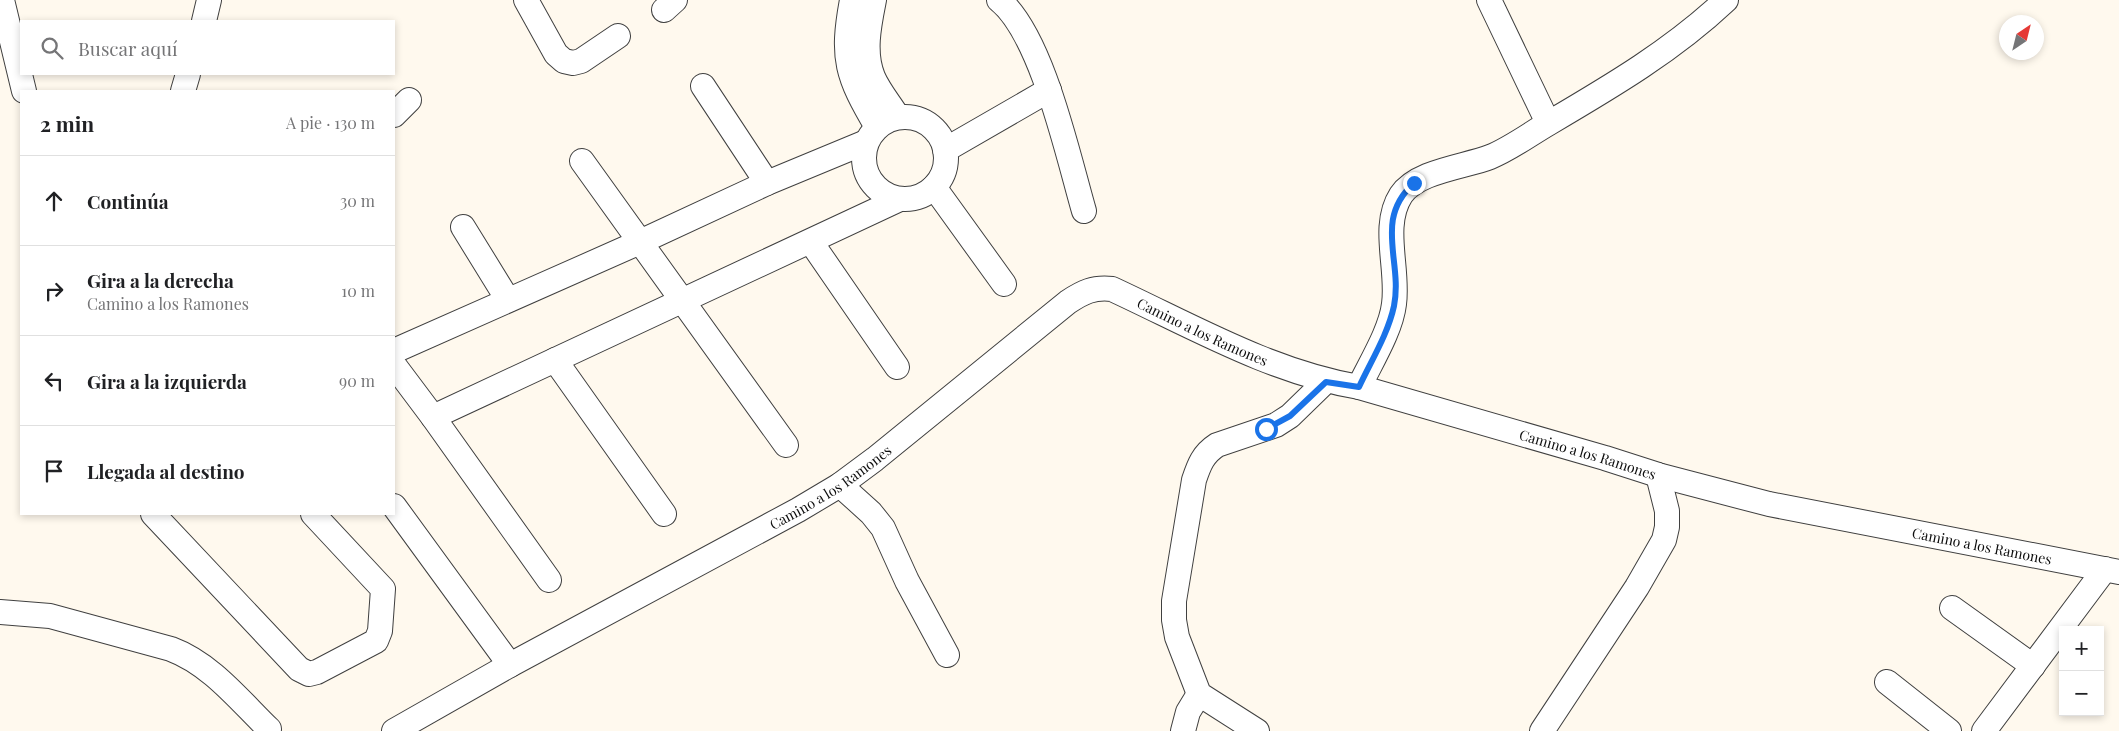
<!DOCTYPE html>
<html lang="es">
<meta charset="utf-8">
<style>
:root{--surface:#fff;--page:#f2f2f2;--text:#202124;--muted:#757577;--line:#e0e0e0}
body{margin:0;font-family:"Playfair Display",serif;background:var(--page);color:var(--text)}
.controls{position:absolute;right:15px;bottom:15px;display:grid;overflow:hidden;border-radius:0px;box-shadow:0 2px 8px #0003}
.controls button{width:45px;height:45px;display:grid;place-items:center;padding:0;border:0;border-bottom:1px solid var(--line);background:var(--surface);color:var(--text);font:25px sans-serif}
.compass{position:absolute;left:1999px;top:15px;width:45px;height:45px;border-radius:50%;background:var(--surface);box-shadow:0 2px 8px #0003;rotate:35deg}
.stop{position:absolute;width:15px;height:15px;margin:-11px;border:4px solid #1a73e8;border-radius:50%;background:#fff}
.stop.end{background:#1a73e8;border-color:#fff;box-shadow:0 1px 5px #0008}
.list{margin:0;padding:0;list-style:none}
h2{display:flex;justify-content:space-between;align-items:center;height:65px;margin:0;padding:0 20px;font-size:21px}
h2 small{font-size:16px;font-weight:400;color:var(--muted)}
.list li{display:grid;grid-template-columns:32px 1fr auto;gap:15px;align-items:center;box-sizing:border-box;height:90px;padding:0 20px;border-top:1px solid var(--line)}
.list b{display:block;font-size:19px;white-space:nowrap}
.list p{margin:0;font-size:16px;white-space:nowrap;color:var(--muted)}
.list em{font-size:16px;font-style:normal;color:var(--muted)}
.icon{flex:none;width:28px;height:28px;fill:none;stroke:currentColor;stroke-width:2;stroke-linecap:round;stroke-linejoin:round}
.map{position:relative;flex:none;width:2119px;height:731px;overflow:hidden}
.search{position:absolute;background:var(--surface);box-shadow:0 2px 8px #0003;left:20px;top:20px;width:375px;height:55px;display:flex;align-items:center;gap:12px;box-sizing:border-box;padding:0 18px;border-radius:0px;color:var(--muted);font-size:19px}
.panel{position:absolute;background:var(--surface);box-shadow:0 2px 8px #0003;left:20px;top:90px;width:375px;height:425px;border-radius:0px}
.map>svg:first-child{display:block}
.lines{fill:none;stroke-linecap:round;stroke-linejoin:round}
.minor-casing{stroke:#404040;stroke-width:26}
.minor{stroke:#fff;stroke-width:24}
.route{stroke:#1a73e8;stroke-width:6}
.labels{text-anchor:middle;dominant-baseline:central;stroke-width:5;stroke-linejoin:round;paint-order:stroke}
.street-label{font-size:14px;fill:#0d0d0d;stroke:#fff}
</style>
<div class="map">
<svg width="2119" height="731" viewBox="0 0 2119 731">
<rect width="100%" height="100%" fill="#fff9ee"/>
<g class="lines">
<!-- minor casing -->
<g class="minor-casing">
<g id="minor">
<polyline points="2,0 24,91"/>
<polyline points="526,0 556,54 564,61 573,63 581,61 618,36"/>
<path d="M852,0c-11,59 -5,76 25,127"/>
<path d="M874,0c-5,25 -11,53 -1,77 6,14 17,27 25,40"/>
<path d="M999,0c43,35 69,156 85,211"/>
<polyline points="1489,0 1548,123"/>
<polyline points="664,10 675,0"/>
<polyline points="204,21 209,0"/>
<polyline points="703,86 767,183"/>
<polyline points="183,91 188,74"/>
<polyline points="394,115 409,100"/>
<circle cx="905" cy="158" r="41"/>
<polyline points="945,150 1049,90"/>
<polyline points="582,161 786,445"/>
<polyline points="934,187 1004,284"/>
<polyline points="463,227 508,300"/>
<polyline points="811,242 897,367"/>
<polyline points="394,351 640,242 767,183 866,142"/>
<polyline points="555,360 664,514"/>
<polyline points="394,365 433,417 549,580"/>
<path d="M1359,387c12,-25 32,-57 35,-83 5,-35 -13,-78 7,-109 16,-24 63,-28 89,-38 20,-8 40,-23 59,-34 63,-37 124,-73 177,-123"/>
<polyline points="433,417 900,199"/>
<polyline points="840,485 871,513 883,528 907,581 947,655"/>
<polyline points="394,506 510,665"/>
<polyline points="153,514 299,669 309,674 317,672 376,641 380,631 383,589 313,514"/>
<polyline points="1952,608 2033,666"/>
<path d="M0,612l50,4 121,33c40,15 68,51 98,80"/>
<polyline points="1887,682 1949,731"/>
<path id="s1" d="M394,731l116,-66 288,-155 42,-25 35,-26 193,-157c15,-10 25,-15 44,-13 80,37 159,83 247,98l246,71 53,17 111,29 350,68"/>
<polyline points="1183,731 1188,712 1199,694"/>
<path d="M1257,731l-58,-37 -22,-57 -3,-17v-19l20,-121c5,-15 9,-26 23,-35l59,-20 14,-9 36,-35"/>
<polyline points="1542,731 1637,587 1664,540 1667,527 1667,511 1658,475"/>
<polyline points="1984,731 2105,569"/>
</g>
</g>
<!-- minor -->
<use href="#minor" class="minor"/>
</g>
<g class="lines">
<!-- route -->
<path class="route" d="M1266,429l24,-13 36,-34 33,5c12,-26 29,-53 35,-81 9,-45 -21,-86 20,-123"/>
</g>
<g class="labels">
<!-- street labels -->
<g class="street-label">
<text stroke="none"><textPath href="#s1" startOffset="949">Camino a los Ramones</textPath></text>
<text stroke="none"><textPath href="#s1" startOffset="1354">Camino a los Ramones</textPath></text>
<text stroke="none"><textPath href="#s1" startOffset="500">Camino a los Ramones</textPath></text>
<text stroke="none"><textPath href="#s1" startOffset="1759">Camino a los Ramones</textPath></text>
</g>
</g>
</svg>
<div class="controls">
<button>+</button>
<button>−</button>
</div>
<svg class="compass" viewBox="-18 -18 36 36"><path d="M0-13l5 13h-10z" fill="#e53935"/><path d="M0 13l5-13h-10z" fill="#757577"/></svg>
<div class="stop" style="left:1266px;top:429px"></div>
<div class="stop end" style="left:1414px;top:183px"></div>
<div class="search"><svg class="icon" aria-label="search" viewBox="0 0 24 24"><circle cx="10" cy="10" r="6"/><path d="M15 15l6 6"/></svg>Buscar aquí</div>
<section class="panel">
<h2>2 min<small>A pie · 130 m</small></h2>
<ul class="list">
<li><svg class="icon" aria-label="ahead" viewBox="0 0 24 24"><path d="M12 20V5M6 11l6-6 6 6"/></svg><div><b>Continúa</b></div><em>30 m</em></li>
<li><svg class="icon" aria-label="right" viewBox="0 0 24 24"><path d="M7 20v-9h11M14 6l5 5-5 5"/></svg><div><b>Gira a la derecha</b><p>Camino a los Ramones</p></div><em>10 m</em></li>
<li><svg class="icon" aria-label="left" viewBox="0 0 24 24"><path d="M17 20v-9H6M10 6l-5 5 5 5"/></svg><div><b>Gira a la izquierda</b></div><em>90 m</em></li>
<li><svg class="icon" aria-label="arrive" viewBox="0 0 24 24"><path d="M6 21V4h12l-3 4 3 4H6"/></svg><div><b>Llegada al destino</b></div></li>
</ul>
</section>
</div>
